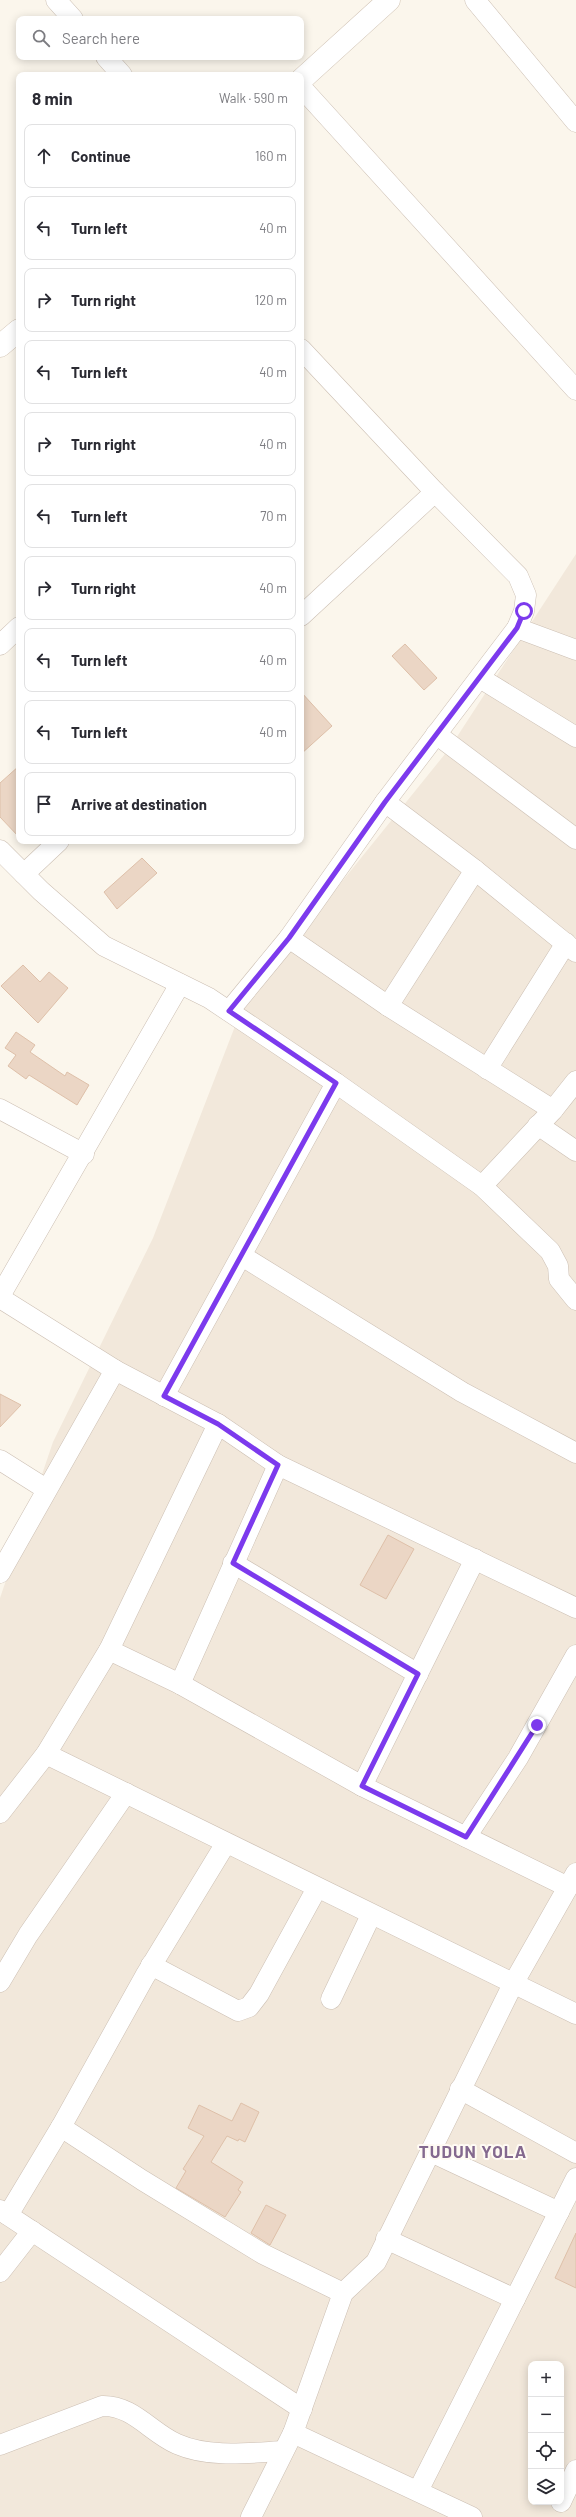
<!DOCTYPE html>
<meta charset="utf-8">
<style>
:root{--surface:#fff;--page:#f2f2f3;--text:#2b2b33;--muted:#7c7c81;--line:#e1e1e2}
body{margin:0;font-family:Barlow,sans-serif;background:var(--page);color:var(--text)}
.controls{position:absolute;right:12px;bottom:12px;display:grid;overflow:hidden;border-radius:8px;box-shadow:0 2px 10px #0003}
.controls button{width:36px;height:36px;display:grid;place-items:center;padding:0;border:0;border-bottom:1px solid var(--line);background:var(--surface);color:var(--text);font:20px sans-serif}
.stop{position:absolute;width:12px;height:12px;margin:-9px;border:3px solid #7c3aed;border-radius:50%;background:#fff}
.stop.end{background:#7c3aed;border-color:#fff;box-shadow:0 1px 4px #0008}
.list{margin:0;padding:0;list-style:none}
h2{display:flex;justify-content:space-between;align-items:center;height:52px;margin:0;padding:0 16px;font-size:17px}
h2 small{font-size:13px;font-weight:400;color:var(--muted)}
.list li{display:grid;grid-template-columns:26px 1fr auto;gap:12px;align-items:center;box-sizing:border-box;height:64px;margin:0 8px 8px;padding:0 8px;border:1px solid var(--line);border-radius:8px}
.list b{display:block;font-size:15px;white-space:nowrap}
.list em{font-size:13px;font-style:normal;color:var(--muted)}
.icon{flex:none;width:22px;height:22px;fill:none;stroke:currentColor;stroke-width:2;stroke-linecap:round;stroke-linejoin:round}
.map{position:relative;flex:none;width:576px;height:2517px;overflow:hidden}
.search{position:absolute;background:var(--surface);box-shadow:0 2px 10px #0003;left:16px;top:16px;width:288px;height:44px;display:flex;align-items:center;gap:10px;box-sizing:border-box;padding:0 14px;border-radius:8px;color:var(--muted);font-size:15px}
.panel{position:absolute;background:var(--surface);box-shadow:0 2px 10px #0003;left:16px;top:72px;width:288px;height:772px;border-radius:8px}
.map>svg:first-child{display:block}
.residential{fill:#f2e8db;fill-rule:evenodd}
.building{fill:#ebd6c5;stroke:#dec0a9}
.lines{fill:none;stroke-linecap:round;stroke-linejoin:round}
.street-casing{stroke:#ccbfb3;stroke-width:21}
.secondary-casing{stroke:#cfc0b1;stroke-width:23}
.street{stroke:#fff;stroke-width:20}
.secondary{stroke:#fff;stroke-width:22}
.route{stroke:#7c3aed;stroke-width:5}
.labels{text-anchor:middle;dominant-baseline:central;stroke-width:4;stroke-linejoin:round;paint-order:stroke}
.district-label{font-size:17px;font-weight:bold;letter-spacing:1px;fill:#84698f;stroke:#fefaf3}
</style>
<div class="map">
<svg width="576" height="2517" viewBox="0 0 576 2517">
<rect width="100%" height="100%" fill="#fbf6ec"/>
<!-- residential -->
<path class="residential" d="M576,554v1963h-576v-919l53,-156 100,-204 91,-235 205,-254zM531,2364h30v138h-30z"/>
<!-- building -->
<g class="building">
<polygon points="405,644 437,678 424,690 392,656"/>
<polygon points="301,692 332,726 301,754"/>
<polygon points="19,766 19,837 0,817 0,783"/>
<polygon points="142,858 157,873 117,909 104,892"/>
<polygon points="23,965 40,982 49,972 68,988 38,1023 1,986"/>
<polygon points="16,1032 35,1045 30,1052 65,1076 67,1072 89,1085 77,1105 29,1075 26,1079 8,1066 16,1055 5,1048"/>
<polygon points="0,1394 21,1405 0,1427"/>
<polygon points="388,1535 414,1549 386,1599 360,1585"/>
<polygon points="241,2103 259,2112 245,2142 239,2139 238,2141 227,2136 211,2162 243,2182 238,2190 241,2192 225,2217 176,2188 186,2171 183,2169 204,2136 188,2128 199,2105 232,2121"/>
<polygon points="266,2205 286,2215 270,2245 251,2233"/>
<polygon points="576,2233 576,2288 555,2278"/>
</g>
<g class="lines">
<!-- street casing -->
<g class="street-casing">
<g id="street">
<polyline points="56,0 73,19"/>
<polyline points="475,0 576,122"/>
<polyline points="106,57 122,75"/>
<polyline points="301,87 576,390"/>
<polyline points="301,616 435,492"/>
<polyline points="517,628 576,650"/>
<polyline points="0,645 19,627"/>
<polyline points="480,678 576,737"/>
<polyline points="436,734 576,839"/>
<polyline points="385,802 475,870 576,952"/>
<polyline points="0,850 41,891 104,946 209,998 336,1083 482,1186 550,1251 558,1266 559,1279 576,1300"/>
<polyline points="24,874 59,841"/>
<polyline points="289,938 388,1006 553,1110"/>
<polyline points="388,1006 475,870"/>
<polyline points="229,1011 289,938 385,802 517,628 524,611 526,595 518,576 435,492 301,349"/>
<polyline points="487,1069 566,943"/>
<polyline points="0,1109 84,1154"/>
<polyline points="538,1125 576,1151"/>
<polyline points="482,1186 553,1110 576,1081"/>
<polyline points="242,1256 462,1392 576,1453"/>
<polyline points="0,1296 180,984"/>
<polyline points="0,1298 115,1370 218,1424 278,1465 576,1608"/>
<polyline points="164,1396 336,1083"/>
<polyline points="0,1460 46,1489"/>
<polyline points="233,1563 418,1674"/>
<polyline points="0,1573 115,1370"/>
<polyline points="109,1650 180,1684 362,1786 568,1887"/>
<polyline points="180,1684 278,1465"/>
<polyline points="46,1754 576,2014"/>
<polyline points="362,1786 475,1559"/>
<polyline points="0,1813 46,1754 109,1650 218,1424"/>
<polyline points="466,1837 518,1758 576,1655"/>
<polyline points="151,1965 238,2011 249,2007 259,1994 317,1888"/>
<polyline points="0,1982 28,1935 126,1793"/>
<polyline points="331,1999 371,1915"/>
<polyline points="460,2089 576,2153"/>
<polyline points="61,2127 142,2180 263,2254 343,2293"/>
<polyline points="431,2152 559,2212"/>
<polyline points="0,2210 302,2409"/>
<polyline points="8,2215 61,2127 145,1976 226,1843"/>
<polyline points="386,2239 515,2299"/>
<polyline points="0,2272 32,2231"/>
<polyline points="293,2433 472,2517"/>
<path d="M0,2445l102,-39c31,-1 49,27 75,38 32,14 71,9 106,7"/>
<polyline points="418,2491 576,2178"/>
<polyline points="561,2502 576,2470"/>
<polyline points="251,2517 293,2433 343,2293 376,2262 513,1984 576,1873"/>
</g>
</g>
<!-- secondary casing -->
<g class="secondary-casing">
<g id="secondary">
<polyline points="301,80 389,0"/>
<polyline points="0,346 19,330"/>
</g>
</g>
<!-- street -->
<use href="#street" class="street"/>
<!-- secondary -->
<use href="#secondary" class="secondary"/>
</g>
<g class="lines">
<!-- route -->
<polyline class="route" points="524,611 517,628 385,802 289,938 229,1011 336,1083 164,1396 218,1424 278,1465 233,1563 418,1674 362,1786 466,1837 537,1725"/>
</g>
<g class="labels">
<!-- district labels -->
<g class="district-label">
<text x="473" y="2151">TUDUN YOLA</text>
</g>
</g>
</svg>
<div class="controls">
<button>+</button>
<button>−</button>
<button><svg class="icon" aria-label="locate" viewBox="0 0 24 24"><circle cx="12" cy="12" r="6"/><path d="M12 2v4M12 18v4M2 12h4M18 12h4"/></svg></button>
<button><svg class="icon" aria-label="layers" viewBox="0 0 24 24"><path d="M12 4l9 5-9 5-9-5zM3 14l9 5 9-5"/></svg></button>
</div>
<div class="stop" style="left:524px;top:611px"></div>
<div class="stop end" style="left:537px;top:1725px"></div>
<div class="search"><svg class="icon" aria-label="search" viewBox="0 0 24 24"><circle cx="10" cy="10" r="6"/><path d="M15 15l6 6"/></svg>Search here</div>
<section class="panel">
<h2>8 min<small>Walk · 590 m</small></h2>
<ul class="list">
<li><svg class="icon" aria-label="ahead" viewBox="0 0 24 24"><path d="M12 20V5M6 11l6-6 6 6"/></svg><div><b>Continue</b></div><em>160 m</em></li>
<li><svg class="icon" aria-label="left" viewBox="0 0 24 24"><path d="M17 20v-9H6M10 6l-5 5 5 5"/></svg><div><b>Turn left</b></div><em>40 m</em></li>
<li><svg class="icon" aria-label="right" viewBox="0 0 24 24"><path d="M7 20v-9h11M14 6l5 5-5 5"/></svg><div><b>Turn right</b></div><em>120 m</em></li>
<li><svg class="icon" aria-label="left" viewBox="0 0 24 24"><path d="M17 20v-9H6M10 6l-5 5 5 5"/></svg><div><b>Turn left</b></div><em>40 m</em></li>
<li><svg class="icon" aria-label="right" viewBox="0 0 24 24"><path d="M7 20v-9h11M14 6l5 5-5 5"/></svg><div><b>Turn right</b></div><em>40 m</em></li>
<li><svg class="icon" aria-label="left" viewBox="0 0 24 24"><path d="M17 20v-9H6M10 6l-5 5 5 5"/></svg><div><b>Turn left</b></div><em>70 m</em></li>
<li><svg class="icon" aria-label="right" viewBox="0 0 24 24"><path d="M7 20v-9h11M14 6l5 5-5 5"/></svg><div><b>Turn right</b></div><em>40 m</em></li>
<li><svg class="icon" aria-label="left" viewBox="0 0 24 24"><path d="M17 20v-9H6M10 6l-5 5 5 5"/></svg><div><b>Turn left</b></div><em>40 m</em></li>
<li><svg class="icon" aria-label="left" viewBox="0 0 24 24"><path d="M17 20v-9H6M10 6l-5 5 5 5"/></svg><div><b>Turn left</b></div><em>40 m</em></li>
<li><svg class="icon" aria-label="arrive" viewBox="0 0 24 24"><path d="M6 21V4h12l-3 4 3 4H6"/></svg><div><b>Arrive at destination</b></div></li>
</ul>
</section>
</div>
